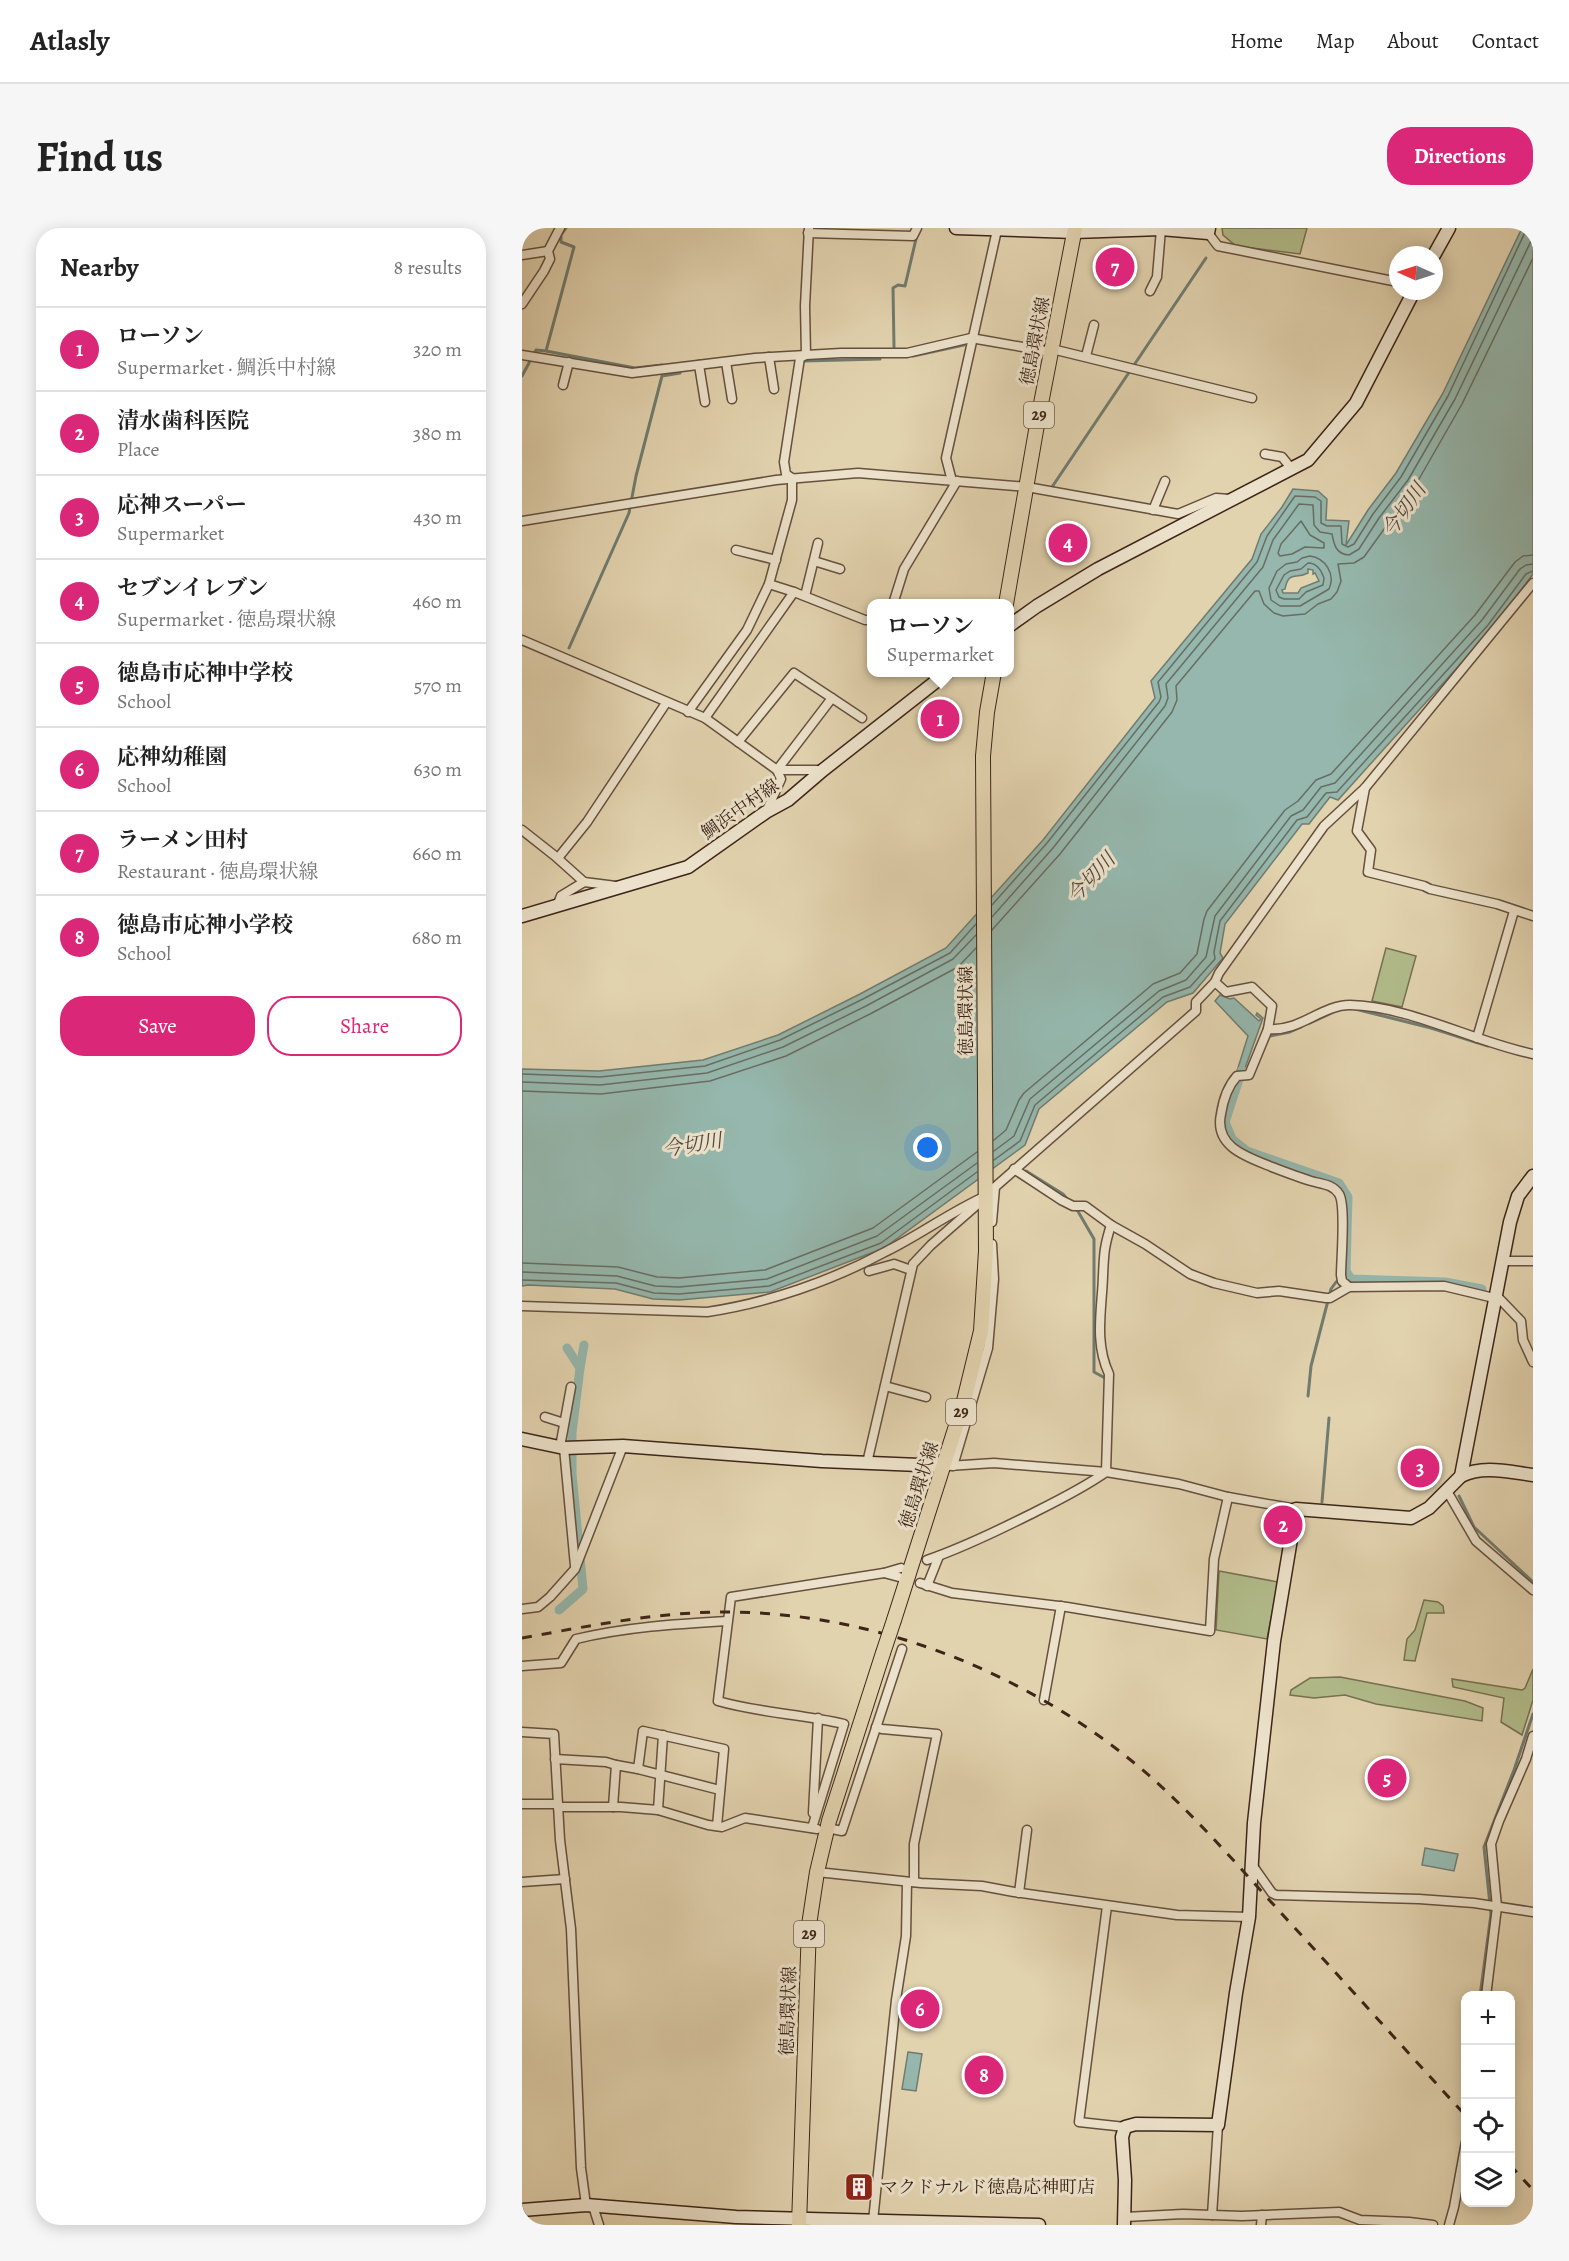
<!DOCTYPE html>
<meta charset="utf-8">
<style>
:root{--surface:#fff;--page:#f6f6f6;--text:#222;--muted:#767676;--line:#e0e0e0;--accent:#db2777}
body{margin:0;font-family:Alegreya,"Noto Serif JP",serif;background:var(--page);color:var(--text)}
.controls{position:absolute;right:18px;bottom:18px;display:grid;overflow:hidden;border-radius:12px;box-shadow:0 3px 15px #0003}
.controls button{width:54px;height:54px;display:grid;place-items:center;padding:0;border:0;border-bottom:2px solid var(--line);background:var(--surface);color:var(--text);font:30px sans-serif}
.compass{position:absolute;left:867px;top:18px;width:54px;height:54px;border-radius:50%;background:var(--surface);box-shadow:0 3px 15px #0003;rotate:273deg}
.you{position:absolute;left:406px;top:920px;width:21px;height:21px;margin:-15px;border:4px solid #fff;border-radius:50%;background:#1a73e8;box-shadow:0 0 0 9px #1a73e833}
.badge{display:grid;place-items:center;width:39px;height:39px;border-radius:50%;background:var(--accent);color:#fff;font-size:20px;font-weight:700}
.pin{position:absolute;translate:-50% -50%;border:3px solid #fff;box-shadow:0 2px 6px #0006}
.popup{position:absolute;left:345px;top:371px;width:147px;height:78px;box-sizing:border-box;display:grid;place-content:center;border-radius:12px;background:var(--surface);filter:drop-shadow(0 2px 4px #0005);font-size:20px;white-space:nowrap;color:var(--muted)}
.popup b{font-size:22px;color:var(--text)}
.popup::after{content:'';position:absolute;left:50%;top:100%;margin-left:-12px;border:12px solid transparent;border-top-color:var(--surface)}
.list{margin:0;padding:0;list-style:none}
h2{display:flex;justify-content:space-between;align-items:center;height:78px;margin:0;padding:0 24px;font-size:26px}
h2 small{font-size:20px;font-weight:400;color:var(--muted)}
.list li{display:grid;grid-template-columns:39px 1fr auto;gap:18px;align-items:center;box-sizing:border-box;height:84px;padding:0 24px;border-top:2px solid var(--line)}
.list b{display:block;font-size:22px;white-space:nowrap}
.list p{margin:0;font-size:20px;white-space:nowrap;color:var(--muted)}
.list em{font-size:20px;font-style:normal;color:var(--muted)}
.actions{display:flex;gap:12px;padding:18px 24px}
.actions a{flex:1;padding:14px 0;border:2px solid var(--accent);border-radius:24px;text-align:center;font-size:21px;color:var(--accent)}
.actions .main{background:var(--accent);color:#fff}
.icon{flex:none;width:33px;height:33px;fill:none;stroke:currentColor;stroke-width:2;stroke-linecap:round;stroke-linejoin:round}
.map{position:relative;flex:none;width:1011px;height:1997px;overflow:hidden;border-radius:24px}
header{display:flex;align-items:center;gap:36px;box-sizing:border-box;height:84px;padding:0 30px;background:var(--surface);border-bottom:2px solid var(--line)}
header strong{font-size:28px}
nav{display:flex;gap:33px;margin-inline-start:auto;font-size:21px}
.intro{display:flex;align-items:center;justify-content:space-between;box-sizing:border-box;height:144px;padding:0 36px}
h1{margin:0;font-size:42px}
.button{padding:15px 27px;border-radius:24px;background:var(--accent);color:#fff;font-size:21px;font-weight:700}
main{display:flex;gap:36px;padding:0 36px}
aside{flex:1;background:var(--surface);border-radius:24px;box-shadow:0 3px 15px #0003}
.map>svg:first-child{display:block}
.green{fill:#b2bc8b;stroke:#777052;stroke-width:1.5}
.water{fill:#95b7ad;stroke:#717c71;stroke-width:1.5;fill-rule:evenodd}
.lines{fill:none;stroke-linecap:round;stroke-linejoin:round}
.shore{stroke:#686e62;stroke-width:1.5}
.stream{stroke:#717c71;stroke-width:3}
.canal{stroke:#95b7ad;stroke-width:9}
.street-casing{stroke:#66503e;stroke-width:11}
.secondary-casing{stroke:#3c2418;stroke-width:15}
.primary-casing{stroke:#3c2418;stroke-width:16}
.street{stroke:#ece2cb;stroke-width:8}
.secondary{stroke:#ece2cb;stroke-width:12}
.primary{stroke:#e2d3af;stroke-width:14}
.rail{stroke:#3c2418;stroke-width:3;stroke-dasharray:10 10;stroke-linecap:butt}
.primary-bridge-casing{stroke:#3c2418;stroke-width:16;stroke-linecap:butt}
.primary-bridge{stroke:#e2d3af;stroke-width:14}
.labels{text-anchor:middle;dominant-baseline:central;stroke-width:6;stroke-linejoin:round;paint-order:stroke}
.shield{fill:#ece2cb;stroke:#715d4e;stroke-width:1.5}
.shield-label{font-size:16px;font-weight:bold;fill:#3c2418}
.street-label{font-size:18px;fill:#3c2418;stroke:#ece2cb}
.poi-label{font-size:18px;fill:#3c2418;stroke:#ece2cb;text-anchor:start}
.water-label{font-size:20px;font-style:italic;fill:#52493d;stroke:#ece2cb}
</style>
<header>
<strong>Atlasly</strong>
<nav><a>Home</a><a>Map</a><a>About</a><a>Contact</a></nav>
</header>
<div class="intro"><h1>Find us</h1><a class="button">Directions</a></div>
<main>
<aside>
<h2>Nearby<small>8 results</small></h2>
<ul class="list">
<li><span class="badge">1</span><div><b>ローソン</b><p>Supermarket · 鯛浜中村線</p></div><em>320 m</em></li>
<li><span class="badge">2</span><div><b>清水歯科医院</b><p>Place</p></div><em>380 m</em></li>
<li><span class="badge">3</span><div><b>応神スーパー</b><p>Supermarket</p></div><em>430 m</em></li>
<li><span class="badge">4</span><div><b>セブンイレブン</b><p>Supermarket · 徳島環状線</p></div><em>460 m</em></li>
<li><span class="badge">5</span><div><b>徳島市応神中学校</b><p>School</p></div><em>570 m</em></li>
<li><span class="badge">6</span><div><b>応神幼稚園</b><p>School</p></div><em>630 m</em></li>
<li><span class="badge">7</span><div><b>ラーメン田村</b><p>Restaurant · 徳島環状線</p></div><em>660 m</em></li>
<li><span class="badge">8</span><div><b>徳島市応神小学校</b><p>School</p></div><em>680 m</em></li>
</ul>
<div class="actions"><a class="main">Save</a><a>Share</a></div>
</aside>
<div class="map">
<svg width="1011" height="1997" viewBox="0 0 1011 1997">
<rect width="100%" height="100%" fill="#e2d3af"/>
<filter id="stains"><feTurbulence type="fractalNoise" baseFrequency=".00333" numOctaves="4"/><feColorMatrix values="0 0 0 0 .2 0 0 0 0 .09 0 0 0 0 .02 0 0 0 .5 -.17"/></filter>
<radialGradient id="worn" r=".72"><stop offset=".6" stop-color="#630" stop-opacity="0"/><stop offset="1" stop-color="#630" stop-opacity=".3"/></radialGradient>
<!-- green -->
<g class="green">
<polygon points="700,0 785,0 778,26 714,18 701,7"/>
<polygon points="864,720 894,728 880,779 850,773"/>
<polygon points="697,1343 756,1354 745,1411 694,1402"/>
<polygon points="902,1372 916,1374 921,1378 922,1385 905,1385 893,1433 882,1432 885,1411 893,1402"/>
<polygon points="1011,1441 1011,1472 1000,1507 979,1494 982,1470 931,1459 930,1451 1000,1462 1003,1460"/>
<polygon points="818,1449 943,1473 961,1480 960,1493 854,1476 823,1467 792,1470 768,1467 769,1462 788,1450"/>
</g>
<!-- water -->
<g class="water">
<path d="M1000,0h11v346l-41,55 -154,171 -8,-3 -21,27h-7l-77,100 -5,29 3,5 -30,35 -26,9 -128,107 -14,36 -141,103 -114,44 -91,8 -26,-1 -38,-10 -87,-4 -6,1v-217l77,2 104,-11 75,-25 82,-41 86,-46 97,-108 112,-142 -4,-17 101,-122 9,-25 21,-27 11,-18 25,2 9,8 -1,21 23,1 -3,24 22,-35 28,-37 47,-80zM786,341l5,1v4l2,-1 4,8 -18,7 -3,5h-15l-1,-3 3,-1c4,-19 10,-9 23,-16z"/>
<polygon points="698,767 708,771 712,770 737,793 739,791 734,787 735,785 741,790 722,843 715,843 726,808 693,773"/>
<polygon points="903,1620 936,1626 932,1643 900,1637"/>
<polygon points="386,1824 400,1826 394,1863 380,1861"/>
</g>
<g class="lines">
<!-- shore -->
<g class="shore">
<polygon points="779,293 788,307 802,315 802,320 783,319 770,326 758,328 756,325 759,316"/>
<path d="M788,328c15,2 26,18 19,33l-29,17h-20l-9,-6 -2,-12 8,-17 9,-7 11,-2 5,-4z"/>
<path d="M786,335c9,0 13,7 16,15l-1,7 -17,7 -7,7h-15l-5,-2 -3,-7 8,-15 6,-4 11,-2z"/>
<polyline points="470,677 525,615 637,474 639,469 636,454 735,334 745,308 773,268 793,269 799,273 799,295 805,298 819,298 820,316 826,319 832,316 851,286 879,249 926,168 1005,0"/>
<path d="M470,689l61,-69 112,-142 3,-8 -2,-14 97,-117 10,-27 26,-36 14,1 1,20 6,7 12,2c2,11 4,20 17,21l10,-6 20,-31 29,-38 47,-81 78,-162"/>
<polyline points="470,702 538,626 650,484 655,472 654,458 733,363 737,363 742,376 752,385 761,388 783,386 796,376 809,371 815,364 819,353 816,336 832,335 842,329 893,258 940,176 1011,30"/>
<polyline points="0,846 78,849 183,838 258,812 341,771 428,725 454,696"/>
<polyline points="0,854 78,857 185,845 261,819 344,778 431,731 454,707"/>
<polyline points="0,863 79,866 188,853 264,828 348,786 436,739 454,720"/>
<polyline points="472,912 484,902 497,872 502,865 631,756 658,745 675,726 682,691 685,683 763,582 776,573 794,552 809,546 953,387 993,334 1001,328 1011,327"/>
<polyline points="472,923 492,908 508,871 637,763 664,752 684,729 693,688 769,588 781,582 799,559 813,555 960,392 998,341 1004,337 1011,336"/>
<polyline points="472,932 498,913 513,877 641,769 668,759 693,731 692,724 698,693 775,592 785,589 804,565 815,564 966,397 1004,346 1011,343"/>
<polyline points="0,1035 96,1039 135,1049 157,1050 243,1042 351,1000 455,924"/>
<polyline points="0,1044 95,1048 133,1058 157,1059 245,1051 355,1008 455,935"/>
<polyline points="0,1052 94,1055 132,1065 157,1066 247,1058 359,1015 455,944"/>
</g>
<!-- stream -->
<g class="stream">
<polyline points="372,119 371,60 376,57 383,58 394,11"/>
<polyline points="24,123 113,140 140,137"/>
<polyline points="391,128 442,117"/>
<polyline points="282,133 358,131"/>
<polyline points="0,148 14,122 24,123 52,19 39,14 39,7 44,0"/>
<polyline points="530,259 684,30"/>
<polyline points="47,420 107,285 114,248 140,148 158,145"/>
<polyline points="833,781 909,800 966,818"/>
<polyline points="788,795 812,784"/>
<polyline points="748,808 768,804 779,799"/>
<polyline points="504,943 541,966 547,973"/>
<polyline points="554,980 572,1011 572,1144 583,1150"/>
<polyline points="786,1168 789,1138 809,1061 814,1054 827,1046"/>
<polyline points="937,1268 952,1299 1011,1354"/>
<polyline points="800,1274 807,1190"/>
<polyline points="958,1768 969,1686 962,1619 992,1542 1011,1486"/>
</g>
<!-- canal -->
<g class="canal">
<polyline points="720,842 703,894 710,911 725,923 817,955 826,969 824,1043 829,1051 923,1054 960,1061"/>
<polyline points="58,1140 62,1117"/>
<polyline points="37,1382 61,1361 50,1246 50,1205 58,1140 45,1120"/>
</g>
<!-- street casing -->
<g class="street-casing">
<g id="street">
<polyline points="287,0 283,78 284,127 278,130 262,234 264,246 270,250 270,272 247,356 272,364 343,392 349,392"/>
<polyline points="286,5 391,8 395,0"/>
<polyline points="686,5 696,18 876,54"/>
<polyline points="0,27 26,23"/>
<polyline points="628,63 635,49 639,1"/>
<polyline points="0,76 22,43 28,31 26,23 38,0"/>
<polyline points="530,121 730,170"/>
<polyline points="0,127 110,145 233,130 319,125 385,125 449,110 529,124"/>
<polyline points="564,128 572,97"/>
<polyline points="247,129 252,161"/>
<polyline points="204,134 210,171"/>
<polyline points="177,137 183,174"/>
<polyline points="41,157 47,134"/>
<polyline points="743,226 760,229 769,240"/>
<polyline points="430,253 424,230 475,2"/>
<polyline points="631,282 643,253"/>
<polyline points="0,293 254,252 336,245 505,259 656,286 694,270 708,271"/>
<polyline points="214,322 254,332"/>
<polyline points="292,333 318,341"/>
<polyline points="283,368 296,315"/>
<polyline points="371,376 382,341 435,253"/>
<polyline points="0,412 183,490 255,542 301,542"/>
<polyline points="310,470 340,490"/>
<polyline points="166,484 225,402 247,356"/>
<polyline points="183,490 272,364"/>
<polyline points="216,514 272,445 310,470 255,542 259,551 244,584"/>
<polyline points="843,560 835,603 849,622 846,644 902,658 908,661 975,676 1011,688"/>
<polyline points="0,602 33,628 62,654 94,658"/>
<polyline points="36,630 65,594 144,475"/>
<polyline points="35,678 39,668 62,654"/>
<polyline points="693,754 704,764 730,759 750,778 746,801"/>
<polyline points="955,810 992,683"/>
<polyline points="492,941 539,972 551,978 563,978 589,997 623,1016 668,1046 692,1055 735,1065 757,1063 804,1070 808,1070 827,1059 922,1058 972,1070"/>
<polyline points="470,994 473,959 674,783 674,774 693,754 697,745 802,598 843,560 1011,355"/>
<polyline points="979,1033 1011,1033"/>
<polyline points="347,1043 372,1036 389,1042"/>
<path d="M827,1059l-7,-6 -1,-6c0,-15 5,-70 -2,-81 -6,-10 -18,-10 -28,-13 -13,-4 -26,-9 -39,-14 -25,-10 -58,-20 -51,-53 2,-13 7,-28 16,-38l12,-1 19,-46c32,3 53,-24 82,-24 59,1 124,37 183,49"/>
<polyline points="973,1066 999,1093 1001,1112 1011,1134"/>
<path d="M0,1078l185,6c61,-9 124,-31 178,-60 35,-17 65,-40 101,-56"/>
<polyline points="363,1158 404,1169"/>
<polyline points="23,1189 42,1195"/>
<polyline points="38,1219 49,1159"/>
<polyline points="42,1220 53,1338"/>
<polyline points="345,1235 391,1036 409,1017 457,975"/>
<polyline points="426,1238 472,1235 584,1244 657,1256 706,1269 774,1281"/>
<polyline points="431,1238 466,1120 472,1051 470,1016"/>
<polyline points="925,1263 954,1313 1011,1362"/>
<path d="M405,1332c35,-12 68,-28 102,-45 26,-13 53,-26 77,-43l3,-98c-15,-32 -7,-65 -6,-98 1,-22 1,-29 8,-51"/>
<polyline points="362,1345 377,1349"/>
<polyline points="398,1355 430,1365 545,1379 688,1403 692,1331 706,1269"/>
<polyline points="405,1358 417,1328"/>
<polyline points="0,1381 16,1379 28,1369 53,1341 101,1218"/>
<path d="M0,1438l39,-3 15,-24c50,-12 100,-15 151,-18"/>
<polyline points="522,1472 539,1378"/>
<polyline points="354,1499 360,1501 415,1506 392,1616 392,1654"/>
<polyline points="0,1504 32,1506 38,1612 49,1701 59,1940 64,1977"/>
<polyline points="33,1531 84,1534 94,1537"/>
<polyline points="116,1541 198,1562"/>
<polyline points="0,1576 36,1576"/>
<polyline points="36,1579 99,1579 136,1582 186,1597 200,1599 223,1590 295,1601"/>
<polyline points="91,1579 94,1537 116,1541 121,1503 202,1521 195,1598"/>
<polyline points="136,1582 141,1507"/>
<polyline points="291,1585 296,1490"/>
<path d="M290,1600l32,-104c-42,-10 -85,-11 -126,-23l13,-104 153,-24 17,-5"/>
<polyline points="305,1600 320,1603 380,1421"/>
<polyline points="731,1638 750,1665 754,1667 897,1671 952,1675 1011,1684"/>
<polyline points="295,1644 399,1655 460,1658 492,1664 655,1687 727,1689"/>
<polyline points="0,1654 43,1651"/>
<polyline points="497,1665 505,1602"/>
<polyline points="585,1678 557,1894 603,1899"/>
<polyline points="964,1768 975,1679 969,1616 977,1593 1004,1531 1011,1508"/>
<polyline points="71,1978 77,1997"/>
<polyline points="690,1987 696,1897"/>
<polyline points="603,1989 661,1986 720,1988 817,1984 838,1992 887,1994 911,1997"/>
<polyline points="351,1993 374,1772 384,1708 385,1654"/>
<polyline points="739,1997 740,1987"/>
<polyline points="927,1997 932,1979 944,1914"/>
</g>
</g>
<!-- secondary casing -->
<g class="secondary-casing">
<g id="secondary">
<polyline points="434,0 552,4 639,1 686,5 687,0"/>
<polyline points="912,27 927,0"/>
<polyline points="487,398 515,378 576,341 786,232 834,175 892,63"/>
<polyline points="0,688 166,639 244,584 266,572 301,542 426,444"/>
<polyline points="0,1211 42,1220 101,1218 300,1233 422,1238"/>
<path d="M939,1248c22,-11 48,-4 72,-1"/>
<polyline points="0,1982 64,1977 214,1989 517,1997"/>
<polyline points="602,1997 603,1952 600,1909 603,1899 614,1896 696,1897 714,1765 727,1689 732,1595 752,1413 774,1281 889,1290 907,1280 939,1248 988,994 996,968 1011,948"/>
</g>
</g>
<!-- primary casing -->
<g class="primary-casing">
<g id="primary">
<polyline points="484,376 516,191 553,0"/>
<polyline points="372,1392 442,1173 459,1103 464,1023 461,528 465,484 472,444"/>
<polyline points="277,1997 287,1697 295,1644 307,1593 361,1425"/>
</g>
</g>
<!-- street -->
<use href="#street" class="street"/>
<!-- secondary -->
<use href="#secondary" class="secondary"/>
<!-- primary -->
<use href="#primary" class="primary"/>
<!-- rail -->
<g class="rail">
<path d="M0,1410c67,-12 135,-26 203,-26 155,0 311,64 427,166 51,46 95,98 141,148 58,63 115,127 173,190"/>
<polyline points="988,1937 1011,1962"/>
</g>
<!-- primary-bridge casing -->
<g class="primary-bridge-casing">
<polyline id="primary-bridge" points="361,1425 372,1392"/>
</g>
<!-- primary-bridge -->
<use href="#primary-bridge" class="primary-bridge"/>
</g>
<!-- icons -->
<defs>
<g id="building-square" transform="scale(1.5)"><rect x="-9" y="-9" width="18" height="18" rx="4" fill="#8f2418" stroke="#ece2cb"/><path d="M-4-6H4V6H1V3H-1V6H-4ZM-2.5-4.3h1.7v1.8h-1.7ZM.8-4.3h1.7v1.8H.8ZM-2.5-1h1.7V.8h-1.7ZM.8-1h1.7V.8H.8Z" fill="#fff"/></g>
</defs>
<g fill-rule="evenodd">
<use href="#building-square" x="337" y="1959"/>
</g>
<g class="labels">
<!-- shield labels -->
<g class="shield">
<rect x="502" y="174" width="30" height="26" rx="4.5"/>
<rect x="424" y="1171" width="30" height="26" rx="4.5"/>
<rect x="272" y="1693" width="30" height="26" rx="4.5"/>
</g>
<g class="shield-label">
<text x="517" y="187">29</text>
<text x="439" y="1184">29</text>
<text x="287" y="1706">29</text>
</g>
<!-- street labels -->
<g class="street-label">
<text transform="translate(513 113) rotate(-79)">徳島環状線</text>
<text transform="translate(218 581) rotate(-35)">鯛浜中村線</text>
<text transform="translate(444 783) rotate(-90)">徳島環状線</text>
<text transform="translate(397 1257) rotate(-72)">徳島環状線</text>
<text transform="translate(266 1783) rotate(-88)">徳島環状線</text>
</g>
<!-- poi labels -->
<g class="poi-label">
<text x="358" y="1959">マクドナルド徳島応神町店</text>
</g>
<!-- water labels -->
<g class="water-label">
<text transform="translate(882 282) rotate(-55)">今切川</text>
<text transform="translate(569 650) rotate(-47)">今切川</text>
<text transform="translate(170 917) rotate(-9)">今切川</text>
</g>
</g>
<rect width="100%" height="100%" filter="url(#stains)"/>
<rect width="100%" height="100%" fill="url(#worn)"/>
</svg>
<div class="controls">
<button>+</button>
<button>−</button>
<button><svg class="icon" aria-label="locate" viewBox="0 0 24 24"><circle cx="12" cy="12" r="6"/><path d="M12 2v4M12 18v4M2 12h4M18 12h4"/></svg></button>
<button><svg class="icon" aria-label="layers" viewBox="0 0 24 24"><path d="M12 4l9 5-9 5-9-5zM3 14l9 5 9-5"/></svg></button>
</div>
<svg class="compass" viewBox="-18 -18 36 36"><path d="M0-13l5 13h-10z" fill="#e53935"/><path d="M0 13l5-13h-10z" fill="#767676"/></svg>
<div class="you"></div>
<div class="pin badge" style="left:418px;top:491px">1</div>
<div class="popup"><b>ローソン</b>Supermarket</div>
<div class="pin badge" style="left:761px;top:1297px">2</div>
<div class="pin badge" style="left:898px;top:1240px">3</div>
<div class="pin badge" style="left:546px;top:315px">4</div>
<div class="pin badge" style="left:865px;top:1550px">5</div>
<div class="pin badge" style="left:398px;top:1781px">6</div>
<div class="pin badge" style="left:593px;top:39px">7</div>
<div class="pin badge" style="left:462px;top:1847px">8</div>
</div>
</main>
